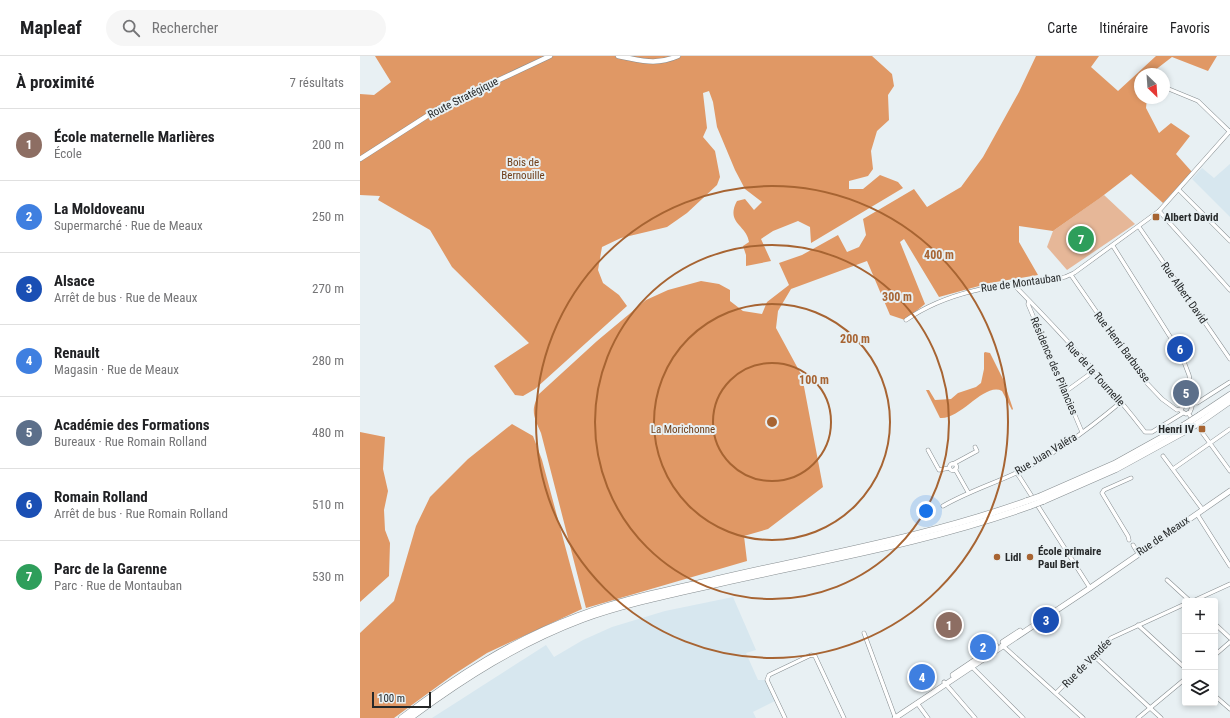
<!DOCTYPE html>
<html lang="fr">
<meta charset="utf-8">
<style>
:root{--surface:#fff;--page:#f6f6f6;--text:#202124;--muted:#757577;--line:#e0e0e0;--accent:#a76432}
body{margin:0;font-family:"Roboto Condensed",sans-serif;background:var(--page);color:var(--text)}
.controls{position:absolute;right:12px;bottom:12px;display:grid;overflow:hidden;border-radius:4px;box-shadow:0 2px 6px #0003}
.controls button{width:36px;height:36px;display:grid;place-items:center;padding:0;border:0;border-bottom:1px solid var(--line);background:var(--surface);color:var(--text);font:20px sans-serif}
.compass{position:absolute;left:774px;top:12px;width:36px;height:36px;border-radius:50%;background:var(--surface);box-shadow:0 2px 6px #0003;rotate:155deg}
.scale{position:absolute;left:12px;bottom:10px;width:59px;box-sizing:border-box;padding-left:4px;border:2px solid #252829;border-top:0;font-size:11px;line-height:14px;white-space:nowrap;color:#252829;-webkit-text-stroke:3px #e8f0f3;paint-order:stroke}
.you{position:absolute;left:566px;top:455px;width:14px;height:14px;margin:-10px;border:3px solid #fff;border-radius:50%;background:#1a73e8;box-shadow:0 0 0 6px #1a73e833}
.badge{display:grid;place-items:center;width:26px;height:26px;border-radius:50%;background:var(--accent);color:#fff;font-size:13px;font-weight:700}
.pin{position:absolute;translate:-50% -50%;border:2px solid #fff;box-shadow:0 1px 4px #0006}
.list{margin:0;padding:0;list-style:none}
h2{display:flex;justify-content:space-between;align-items:center;height:52px;margin:0;padding:0 16px;font-size:17px}
h2 small{font-size:13px;font-weight:400;color:var(--muted)}
.list li{display:grid;grid-template-columns:26px 1fr auto;gap:12px;align-items:center;box-sizing:border-box;height:72px;padding:0 16px;border-top:1px solid var(--line)}
.list b{display:block;font-size:15px;white-space:nowrap}
.list p{margin:0;font-size:13px;white-space:nowrap;color:var(--muted)}
.list em{font-size:13px;font-style:normal;color:var(--muted)}
.icon{flex:none;width:22px;height:22px;fill:none;stroke:currentColor;stroke-width:2;stroke-linecap:round;stroke-linejoin:round}
.map{position:relative;flex:none;width:870px;height:662px;overflow:hidden}
header{display:flex;align-items:center;gap:24px;box-sizing:border-box;height:56px;padding:0 20px;background:var(--surface);border-bottom:1px solid var(--line)}
header strong{font-size:19px}
nav{display:flex;gap:22px;margin-inline-start:auto;font-size:14px}
.search{width:280px;height:36px;background:var(--page);display:flex;align-items:center;gap:10px;box-sizing:border-box;padding:0 14px;border-radius:22px;color:var(--muted);font-size:15px}
main{display:flex}
aside{flex:1;background:var(--surface)}
.map>svg:first-child{display:block}
.built{fill:#d7e7ef}
.green{fill:#e6b798}
.forest{fill:#e09865}
.lines{fill:none;stroke-linecap:round;stroke-linejoin:round}
.minor-casing{stroke:#868d90;stroke-width:4.5}
.tertiary-casing{stroke:#868d90;stroke-width:5.5}
.secondary-casing{stroke:#868d90;stroke-width:6}
.trunk-casing{stroke:#868d90;stroke-width:7}
.minor{stroke:#fff;stroke-width:3.5}
.tertiary{stroke:#fff;stroke-width:4.5}
.secondary{stroke:#fff;stroke-width:5}
.trunk{stroke:#fff;stroke-width:6}
.trunk-bridge-casing{stroke:#868d90;stroke-width:7;stroke-linecap:butt}
.trunk-bridge{stroke:#fff;stroke-width:6}
.ring{fill:none;stroke:#a76432;stroke-width:2}
.poi-dot{fill:#a76432;stroke:#e8f0f3;stroke-width:1.5}
.labels{text-anchor:middle;dominant-baseline:central;stroke-width:4;stroke-linejoin:round;paint-order:stroke}
.street-label{font-size:11px;fill:#252829;stroke:#e8f0f3}
.park-label{font-size:11px;fill:#70401b;stroke:#e8f0f3}
.poi-label{font-size:11px;font-weight:bold;fill:#252829;stroke:#e8f0f3;text-anchor:start}
.centre{fill:#a76432;stroke:#e8f0f3;stroke-width:2}
.ring-label{font-size:12px;text-anchor:middle;font-weight:bold;fill:#a76432;stroke:#e8f0f3;stroke-width:4;stroke-linejoin:round;paint-order:stroke}
</style>
<header>
<strong>Mapleaf</strong>
<div class="search"><svg class="icon" aria-label="search" viewBox="0 0 24 24"><circle cx="10" cy="10" r="6"/><path d="M15 15l6 6"/></svg>Rechercher</div>
<nav><a>Carte</a><a>Itinéraire</a><a>Favoris</a></nav>
</header>
<main>
<aside>
<h2>À proximité<small>7 résultats</small></h2>
<ul class="list">
<li><span class="badge" style="background:#8d6e63">1</span><div><b>École maternelle Marlières</b><p>École</p></div><em>200 m</em></li>
<li><span class="badge" style="background:#3f7fe0">2</span><div><b>La Moldoveanu</b><p>Supermarché · Rue de Meaux</p></div><em>250 m</em></li>
<li><span class="badge" style="background:#1a4fb4">3</span><div><b>Alsace</b><p>Arrêt de bus · Rue de Meaux</p></div><em>270 m</em></li>
<li><span class="badge" style="background:#3f7fe0">4</span><div><b>Renault</b><p>Magasin · Rue de Meaux</p></div><em>280 m</em></li>
<li><span class="badge" style="background:#5c6f8a">5</span><div><b>Académie des Formations</b><p>Bureaux · Rue Romain Rolland</p></div><em>480 m</em></li>
<li><span class="badge" style="background:#1a4fb4">6</span><div><b>Romain Rolland</b><p>Arrêt de bus · Rue Romain Rolland</p></div><em>510 m</em></li>
<li><span class="badge" style="background:#2e9e5b">7</span><div><b>Parc de la Garenne</b><p>Parc · Rue de Montauban</p></div><em>530 m</em></li>
</ul>
</aside>
<div class="map">
<svg width="870" height="662" viewBox="0 0 870 662">
<rect width="100%" height="100%" fill="#e8f0f3"/>
<!-- built -->
<g class="built">
<polygon points="870,108 870,161 832,123 842,112 854,122"/>
<polygon points="373,541 396,594 386,597 398,624 405,624 415,645 393,656 396,662 72,662 186,589 194,601 223,584 252,571 305,555"/>
</g>
<!-- green -->
<polygon class="green" points="744,139 775,168 707,214 687,191 693,175"/>
<!-- forest -->
<g class="forest">
<path d="M15,0h497l20,18 2,12 -6,9 1,25 -12,11 -6,20 2,18 -5,7 -19,5v8h14l17,-14 18,7 5,6 -92,55 -1,-16 -12,-6 -25,10 -12,8 10,22 -25,5v-11l-3,-9 6,-4c-2,-17 -24,-19 -12,-41l8,-2 9,11 8,-8 -17,-13 -10,-19 -18,-43 -4,-25 -4,-11 -6,2 4,35 -4,9 12,14 5,26 -3,8 -30,28 -20,14 -46,11 -19,9 -4,23 5,13 16,12 8,11 -92,83 -12,7 -8,-1 -21,-29 35,-23 -77,-76 -22,-37 -52,-30 2,-4 -20,-1v-101l14,1 17,-13z"/>
<path d="M676,0h63l-8,11 27,24 38,-35h61l-9,15 -36,-14 -22,17h-10v24h7l-1,10 13,25 12,-10 19,13 -14,18 16,18 -29,31 -32,-29 -31,24 -47,33 -34,-5v16l19,33 -48,8 -51,14 -35,-58 -4,3 25,62 -20,16 -15,-5 -23,-54 -76,28 -13,22 -2,17 26,48 21,111 -55,42 -24,7 3,25 -161,47 -45,-175c-7,-16 -11,-22 -2,-39l58,-53 49,-41 22,-10 33,-9 18,3 11,6v11l13,10 19,3 5,-12 22,-17 -10,-22 23,-8 36,-20 9,17 12,-5 7,-12 -3,-16 51,-30 13,18 34,-20 22,-30 36,-65z"/>
<path d="M625,296l5,1 13,26 10,30 -1,1 -10,-19c-18,-9 -41,29 -62,27l-14,-28h3l6,10 16,-1 7,-6 18,-6 5,-4 3,-14v-16z"/>
<polygon points="152,368 173,380 182,404 222,553 127,597 93,619 34,662 0,662 0,577 34,545 56,470 70,441 108,403"/>
<polygon points="0,376 25,381 23,413 28,435 24,454 25,474 30,487 29,520 0,546"/>
</g>
<g class="lines">
<!-- minor casing -->
<g class="minor-casing">
<g id="minor">
<polyline points="804,31 838,45 869,75"/>
<polyline points="819,134 870,185"/>
<polyline points="799,155 870,234"/>
<polyline points="779,171 870,303"/>
<path d="M753,190l68,108 8,21 4,23c0,4 -1,10 -3,14l-4,2 -5,-3 2,-6 15,-3"/>
<polyline points="711,219 783,323 802,343 817,354 821,353"/>
<path d="M656,227l1,5c45,46 89,93 128,144h7l31,-19"/>
<polyline points="669,245 668,248 722,376"/>
<path d="M546,264c47,-33 104,-36 159,-43l9,-4 85,-62 71,-80"/>
<polyline points="705,336 734,315"/>
<polyline points="837,347 870,326"/>
<polyline points="828,357 870,415"/>
<polyline points="568,394 579,414 589,412"/>
<polyline points="803,400 843,454"/>
<circle cx="593" cy="411" r="3.5"/>
<polyline points="593,408 617,395 615,391"/>
<polyline points="595,413 608,436"/>
<polyline points="813,413 870,373"/>
<polyline points="657,417 730,532"/>
<path d="M583,450c24,-14 50,-22 75,-34 37,-17 72,-44 103,-70"/>
<polyline points="837,458 870,510"/>
<polyline points="769,484 768,480 742,437 744,434 771,422"/>
<polyline points="773,489 778,497"/>
<polyline points="807,524 830,545"/>
<polyline points="833,545 870,528"/>
<polyline points="855,568 870,582"/>
<polyline points="778,569 825,612"/>
<polyline points="504,577 535,661"/>
<polyline points="642,589 723,662"/>
<polyline points="855,599 870,586"/>
<polyline points="734,600 801,662"/>
<polyline points="612,611 663,662"/>
<polyline points="584,626 615,662"/>
<polyline points="696,637 751,582 825,548"/>
<polyline points="855,640 870,653"/>
<polyline points="557,647 568,662"/>
<polyline points="425,662 407,624 409,619 451,599 455,600 484,662"/>
<polyline points="778,662 825,623"/>
</g>
</g>
<!-- tertiary casing -->
<g class="tertiary-casing">
<g id="tertiary">
<path d="M258,0c23,4 37,10 60,0"/>
<polyline points="0,103 81,51 190,0"/>
</g>
</g>
<!-- secondary casing -->
<g class="secondary-casing">
<g id="secondary">
<polyline points="643,586 660,575"/>
<polyline points="593,619 636,590"/>
<polyline points="535,662 730,532 870,435"/>
</g>
</g>
<!-- trunk casing -->
<g class="trunk-casing">
<g id="trunk">
<polyline points="840,359 870,339"/>
<polyline points="843,364 870,345"/>
<polyline points="681,440 754,408 826,368"/>
<polyline points="683,445 756,413 829,373"/>
<path d="M42,662c55,-42 111,-78 176,-102 45,-17 93,-27 140,-37 103,-24 209,-42 309,-78"/>
<path d="M50,662c54,-40 109,-75 173,-99 44,-16 91,-25 138,-36 103,-23 209,-41 309,-77"/>
</g>
</g>
<!-- minor -->
<use href="#minor" class="minor"/>
<!-- tertiary -->
<use href="#tertiary" class="tertiary"/>
<!-- secondary -->
<use href="#secondary" class="secondary"/>
<!-- trunk -->
<use href="#trunk" class="trunk"/>
<!-- trunk-bridge casing -->
<g class="trunk-bridge-casing">
<g id="trunk-bridge">
<polyline points="826,368 840,359"/>
<polyline points="829,373 843,364"/>
<polyline points="667,445 681,440"/>
<polyline points="670,450 683,445"/>
</g>
</g>
<!-- trunk-bridge -->
<use href="#trunk-bridge" class="trunk-bridge"/>
</g>
<!-- distance rings -->
<g class="ring">
<circle cx="412" cy="366" r="59"/>
<circle cx="412" cy="366" r="118"/>
<circle cx="412" cy="366" r="177"/>
<circle cx="412" cy="366" r="236"/>
</g>
<!-- markers -->
<g class="poi-dot">
<rect x="792" y="157" width="8" height="8" rx="2"/>
<rect x="838" y="369" width="8" height="8" rx="2"/>
<circle cx="637" cy="501" r="4"/>
<circle cx="670" cy="501" r="4"/>
</g>
<g class="labels">
<!-- street labels -->
<g class="street-label">
<text transform="translate(103 42) rotate(-27)">Route Stratégique</text>
<text transform="translate(661 227) rotate(-8)">Rue de Montauban</text>
<text transform="translate(824 237) rotate(55)">Rue Albert David</text>
<text transform="translate(762 291) rotate(53)">Rue Henri Barbusse</text>
<text transform="translate(694 310) rotate(67)">Résidence des Pilancies</text>
<text transform="translate(735 318) rotate(48)">Rue de la Tournelle</text>
<text transform="translate(686 398) rotate(-31)">Rue Juan Valéra</text>
<text transform="translate(803 480) rotate(-34)">Rue de Meaux</text>
<text transform="translate(727 607) rotate(-45)">Rue de Vendée</text>
</g>
<!-- park labels -->
<g class="park-label">
<text x="163" y="106">Bois de<tspan x="163" dy="13">Bernouille</tspan></text>
<text x="323" y="373">La Morichonne</text>
</g>
<!-- poi labels -->
<g class="poi-label">
<text x="804" y="161">Albert David</text>
<text x="834" y="373" text-anchor="end">Henri IV</text>
<text x="678" y="495">École primaire<tspan x="678" dy="13">Paul Bert</tspan></text>
<text x="645" y="501">Lidl</text>
</g>
</g>
<circle cx="412" cy="366" r="6" class="centre"/>
<g class="ring-label">
<text x="579" y="203">400 m</text>
<text x="537" y="245">300 m</text>
<text x="495" y="287">200 m</text>
<text x="454" y="328">100 m</text>
</g>
</svg>
<div class="controls">
<button>+</button>
<button>−</button>
<button><svg class="icon" aria-label="layers" viewBox="0 0 24 24"><path d="M12 4l9 5-9 5-9-5zM3 14l9 5 9-5"/></svg></button>
</div>
<svg class="compass" viewBox="-18 -18 36 36"><path d="M0-13l5 13h-10z" fill="#e53935"/><path d="M0 13l5-13h-10z" fill="#757577"/></svg>
<div class="scale">100 m</div>
<div class="you"></div>
<div class="pin badge" style="left:589px;top:569px;background:#8d6e63">1</div>
<div class="pin badge" style="left:623px;top:591px;background:#3f7fe0">2</div>
<div class="pin badge" style="left:686px;top:564px;background:#1a4fb4">3</div>
<div class="pin badge" style="left:562px;top:621px;background:#3f7fe0">4</div>
<div class="pin badge" style="left:826px;top:337px;background:#5c6f8a">5</div>
<div class="pin badge" style="left:820px;top:293px;background:#1a4fb4">6</div>
<div class="pin badge" style="left:721px;top:183px;background:#2e9e5b">7</div>
</div>
</main>
